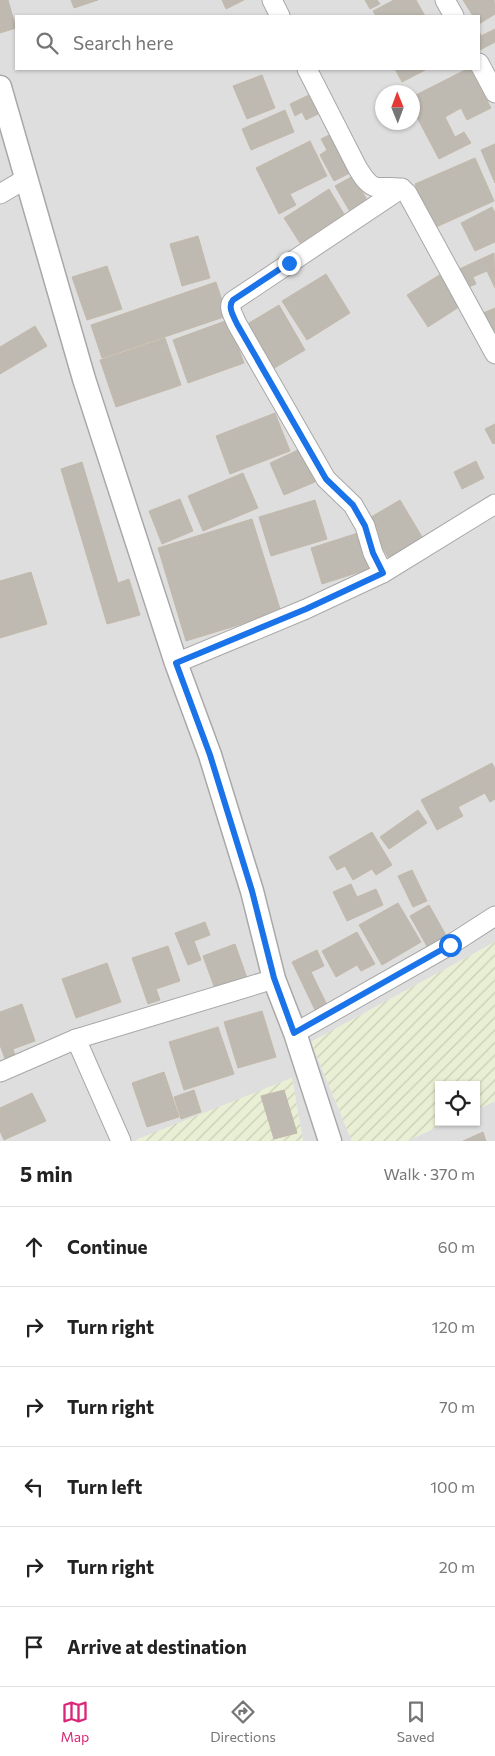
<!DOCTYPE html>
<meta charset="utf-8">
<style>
:root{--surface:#fff;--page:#f6f6f6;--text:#222;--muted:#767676;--line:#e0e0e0;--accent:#db2777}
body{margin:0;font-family:Commissioner,sans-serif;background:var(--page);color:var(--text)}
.controls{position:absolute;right:15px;bottom:15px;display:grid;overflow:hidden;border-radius:0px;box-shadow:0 1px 4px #0004}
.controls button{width:45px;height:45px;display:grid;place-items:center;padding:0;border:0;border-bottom:1px solid var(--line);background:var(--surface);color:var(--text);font:25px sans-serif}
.compass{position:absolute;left:375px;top:85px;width:45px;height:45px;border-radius:50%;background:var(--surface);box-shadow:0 1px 4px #0004;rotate:359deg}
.stop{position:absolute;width:15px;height:15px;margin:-11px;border:4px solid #1a73e8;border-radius:50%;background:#fff}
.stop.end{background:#1a73e8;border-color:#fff;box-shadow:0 1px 5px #0008}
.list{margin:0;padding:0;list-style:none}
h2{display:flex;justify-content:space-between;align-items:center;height:65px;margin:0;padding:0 20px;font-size:21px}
h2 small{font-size:16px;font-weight:400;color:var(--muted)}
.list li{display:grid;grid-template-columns:32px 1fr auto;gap:15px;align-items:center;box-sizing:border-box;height:80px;padding:0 20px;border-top:1px solid var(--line)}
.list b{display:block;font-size:19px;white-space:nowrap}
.list em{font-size:16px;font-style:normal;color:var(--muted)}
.icon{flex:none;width:28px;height:28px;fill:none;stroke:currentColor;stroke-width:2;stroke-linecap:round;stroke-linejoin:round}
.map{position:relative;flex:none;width:495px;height:1141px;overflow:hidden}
.search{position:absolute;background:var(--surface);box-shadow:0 1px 4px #0004;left:15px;right:15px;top:15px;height:55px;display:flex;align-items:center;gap:12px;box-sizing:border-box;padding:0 18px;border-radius:0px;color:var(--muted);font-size:19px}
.sheet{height:545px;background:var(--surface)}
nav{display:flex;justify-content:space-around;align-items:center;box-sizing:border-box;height:70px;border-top:1px solid var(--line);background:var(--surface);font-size:14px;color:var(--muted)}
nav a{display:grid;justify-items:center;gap:2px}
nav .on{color:var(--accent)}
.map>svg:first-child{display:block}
.residential{fill:#dfdede;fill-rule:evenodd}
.farmland{fill:url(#farmland-furrows)}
.building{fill:#beb9b1;stroke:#c3b9aa}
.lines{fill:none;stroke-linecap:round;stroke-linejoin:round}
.minor-casing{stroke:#a8a8a8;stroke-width:21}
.tertiary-casing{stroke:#a8a8a8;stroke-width:25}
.minor{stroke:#fff;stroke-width:19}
.tertiary{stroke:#fff;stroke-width:22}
.route{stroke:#1a73e8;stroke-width:6}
</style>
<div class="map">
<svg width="495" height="1141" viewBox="0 0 495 1141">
<defs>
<pattern id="farmland-furrows" width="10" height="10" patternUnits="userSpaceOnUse" patternTransform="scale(1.25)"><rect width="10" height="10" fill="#e9efd4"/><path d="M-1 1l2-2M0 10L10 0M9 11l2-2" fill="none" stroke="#c8cdb6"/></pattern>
</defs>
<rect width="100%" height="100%" fill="#f1f0e8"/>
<!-- residential -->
<g class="residential">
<path d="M0,0h495v942l-184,100 41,99h-49l-11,-63 -156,63h-136zM16,16h463v53h-463zM382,92h30v30h-30z"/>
<polygon points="495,1101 495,1141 407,1141 448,1122 476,1122 476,1110"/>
</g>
<!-- farmland -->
<g class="farmland">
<polygon points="495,942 495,1101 476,1110 476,1085 439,1085 439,1122 448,1122 407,1141 352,1141 311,1042"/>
<polygon points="292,1078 303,1141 136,1141 135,1140"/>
</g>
<!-- building -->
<g class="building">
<polygon points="0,0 8,0 16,28 0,33"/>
<polygon points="71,0 98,0 74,8"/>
<polygon points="222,0 244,0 226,9"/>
<polygon points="365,0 377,0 380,4 370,9"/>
<polygon points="394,0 416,0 425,16 376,16 373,11"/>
<polygon points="463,0 494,0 495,14 479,24 479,16 473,16"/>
<polygon points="495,29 495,42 480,50 479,47 479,31 481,36"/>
<polygon points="395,69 427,69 402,82"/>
<polygon points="467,69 470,69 491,108 467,120 461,108 445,117 455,137 464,132 471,143 439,159 412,108 412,97"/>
<polygon points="262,75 275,108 247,119 233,86"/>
<polygon points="311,94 320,113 306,120 302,112 295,116 290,104"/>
<polygon points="285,110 294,132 251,150 242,129"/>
<polygon points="331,134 352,172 334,181 320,155 327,150 321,139"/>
<polygon points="310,141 327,176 290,194 296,205 279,214 256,168"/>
<polygon points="495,144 495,183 481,150"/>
<polygon points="475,158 494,201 434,228 415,184"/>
<polygon points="353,176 367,200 349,210 335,186"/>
<polygon points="329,189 344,214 300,243 284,218"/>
<polygon points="492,207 495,213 495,242 475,251 461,223"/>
<polygon points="198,236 210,278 182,286 170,244"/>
<polygon points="494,253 495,288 487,271 473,277 476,284 464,289 455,271"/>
<polygon points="107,266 122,309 87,320 72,277"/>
<polygon points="326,274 350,313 307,340 282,301"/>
<polygon points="441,274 462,305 428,327 407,295"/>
<polygon points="216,282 227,316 102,358 91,325"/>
<polygon points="279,305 305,350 271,370 244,326"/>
<polygon points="495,308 495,332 491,333 483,313"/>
<polygon points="228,320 244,363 188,383 173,340"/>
<polygon points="35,326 47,346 0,374 0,347"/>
<polygon points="165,338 181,385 116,407 100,360"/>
<polygon points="275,413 290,451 230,474 216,436"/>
<polygon points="495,424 495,443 493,444 485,429"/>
<polygon points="300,449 315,482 284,495 270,463"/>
<polygon points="476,461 484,478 462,489 454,472"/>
<polygon points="82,462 118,583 129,579 140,615 107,624 61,469"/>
<polygon points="243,473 258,508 203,531 188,496"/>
<polygon points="180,499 193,531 162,544 149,511"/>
<polygon points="315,500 327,539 271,556 259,517"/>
<polygon points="400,500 424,540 390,560 366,520"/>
<polygon points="252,519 281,612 186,641 158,548"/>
<polygon points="358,533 369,569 322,584 311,548"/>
<polygon points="31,572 47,624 0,638 0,581"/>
<polygon points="492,763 495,769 495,799 490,802 485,793 458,807 463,816 437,830 421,800"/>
<polygon points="418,810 427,823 389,849 380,837"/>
<polygon points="372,832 392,865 376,875 372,869 353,880 345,866 337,870 329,857"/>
<polygon points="412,870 427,901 413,907 398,876"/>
<polygon points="351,884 357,897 376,889 383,905 347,921 333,892"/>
<polygon points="398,903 421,942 382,965 359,925"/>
<polygon points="429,905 447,937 428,948 410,916"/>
<polygon points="205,922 210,935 194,941 201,960 188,965 175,933"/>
<polygon points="357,932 375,964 361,971 357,965 336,977 322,951"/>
<polygon points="235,944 247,978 215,989 203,956"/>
<polygon points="168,946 180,981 156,989 160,1000 148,1004 132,958"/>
<polygon points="317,950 324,966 311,972 327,1005 315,1010 292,962"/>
<polygon points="107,963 121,1002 76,1018 62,979"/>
<polygon points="22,1004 35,1041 13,1049 15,1055 5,1059 0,1045 0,1012"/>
<polygon points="262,1011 276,1057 238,1068 224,1022"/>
<polygon points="218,1027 234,1074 184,1090 169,1042"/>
<polygon points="164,1072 179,1117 147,1127 132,1083"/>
<polygon points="194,1090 201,1112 181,1119 174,1097"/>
<polygon points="284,1090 297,1133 274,1139 261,1096"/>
<polygon points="32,1093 46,1121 4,1140 0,1131 0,1108"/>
<polygon points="483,1132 486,1141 463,1141"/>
</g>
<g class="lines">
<!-- minor casing -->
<g class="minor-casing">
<g id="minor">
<polyline points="272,0 280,16"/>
<polyline points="445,0 454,16"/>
<polyline points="479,63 495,93"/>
<path d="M307,69l50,98c5,8 10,18 19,20 12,2 21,-3 31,6l88,161"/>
<polyline points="0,194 27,178"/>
<path d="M383,573l-10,-20 -8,-27 -12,-21 -27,-26 -89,-155c-3,-8 -10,-17 -4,-23l169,-113"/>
<polyline points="176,663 306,609 383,573 495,504"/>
<polyline points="295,1033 450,945 495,916"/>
<polyline points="76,1039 121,1141"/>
<polyline points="0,1072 76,1039 274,979"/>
</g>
</g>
<!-- tertiary casing -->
<g class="tertiary-casing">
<polyline id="tertiary" points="0,87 84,379 176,663 210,755 252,891 274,979 295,1033 330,1141"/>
</g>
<!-- minor -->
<use href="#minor" class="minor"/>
<!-- tertiary -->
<use href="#tertiary" class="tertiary"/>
</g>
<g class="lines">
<!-- route -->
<path class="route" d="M289,263l-56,37c-6,7 1,17 4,24l89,155 27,26 12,21 8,27 10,20 -77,36 -130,54 34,92 42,136 22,87 20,55 156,-88"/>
</g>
</svg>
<div class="controls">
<button><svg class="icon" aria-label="locate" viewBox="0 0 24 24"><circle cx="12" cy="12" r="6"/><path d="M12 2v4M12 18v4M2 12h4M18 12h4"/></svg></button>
</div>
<svg class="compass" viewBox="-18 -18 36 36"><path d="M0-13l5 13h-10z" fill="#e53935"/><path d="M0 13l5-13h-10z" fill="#767676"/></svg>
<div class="stop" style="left:450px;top:945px"></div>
<div class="stop end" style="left:289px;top:263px"></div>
<div class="search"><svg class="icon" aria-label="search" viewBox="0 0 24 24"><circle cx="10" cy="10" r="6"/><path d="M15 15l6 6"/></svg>Search here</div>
</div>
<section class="sheet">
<h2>5 min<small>Walk · 370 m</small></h2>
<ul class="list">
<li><svg class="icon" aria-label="ahead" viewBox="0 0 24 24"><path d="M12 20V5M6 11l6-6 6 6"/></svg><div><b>Continue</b></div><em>60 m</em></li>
<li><svg class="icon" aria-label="right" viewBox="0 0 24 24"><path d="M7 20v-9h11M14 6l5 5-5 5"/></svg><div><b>Turn right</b></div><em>120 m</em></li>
<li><svg class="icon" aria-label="right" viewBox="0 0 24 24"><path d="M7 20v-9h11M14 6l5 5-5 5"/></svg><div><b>Turn right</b></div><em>70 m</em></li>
<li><svg class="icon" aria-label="left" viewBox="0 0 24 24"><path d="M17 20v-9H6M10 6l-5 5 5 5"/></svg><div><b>Turn left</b></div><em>100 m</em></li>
<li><svg class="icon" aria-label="right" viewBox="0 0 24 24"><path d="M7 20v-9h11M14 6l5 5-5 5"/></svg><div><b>Turn right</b></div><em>20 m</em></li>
<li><svg class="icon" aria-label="arrive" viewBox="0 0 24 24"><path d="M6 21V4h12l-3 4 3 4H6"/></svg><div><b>Arrive at destination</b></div></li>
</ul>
</section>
<nav>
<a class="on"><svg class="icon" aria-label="map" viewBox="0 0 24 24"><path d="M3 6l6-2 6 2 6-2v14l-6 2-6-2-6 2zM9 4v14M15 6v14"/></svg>Map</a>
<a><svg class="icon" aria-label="directions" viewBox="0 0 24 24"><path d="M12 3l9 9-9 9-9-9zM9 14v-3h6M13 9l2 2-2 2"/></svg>Directions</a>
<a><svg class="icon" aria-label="saved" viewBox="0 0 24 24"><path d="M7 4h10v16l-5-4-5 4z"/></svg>Saved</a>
</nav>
